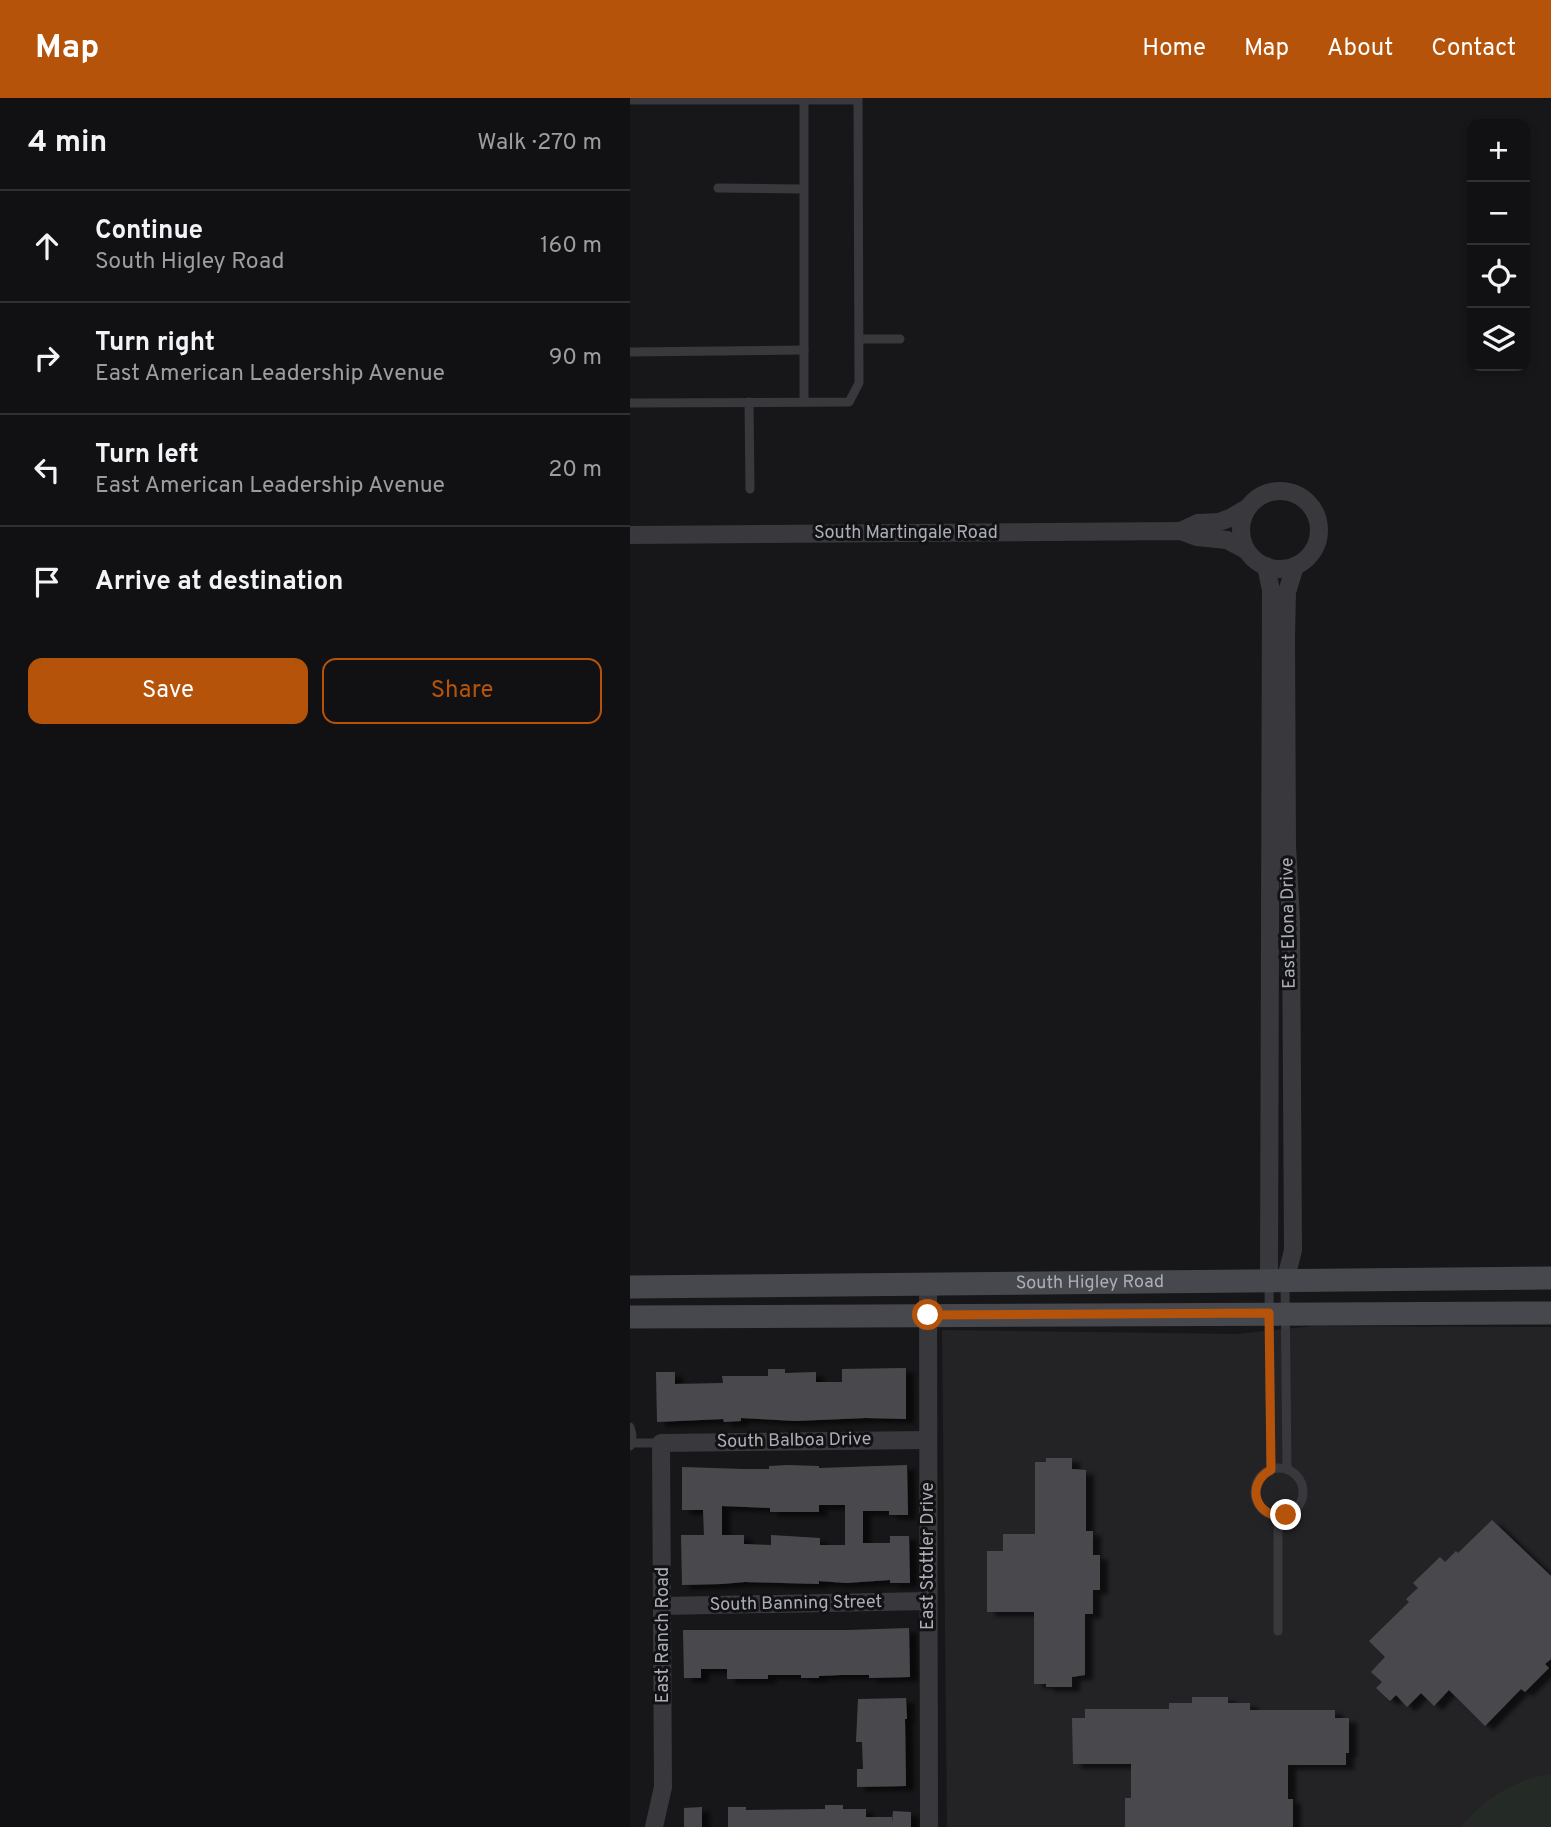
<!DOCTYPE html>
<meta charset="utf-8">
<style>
:root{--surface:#111113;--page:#1e1f21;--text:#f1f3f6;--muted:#9c9da0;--line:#303133;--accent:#b45309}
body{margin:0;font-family:Overpass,sans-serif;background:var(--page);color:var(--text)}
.controls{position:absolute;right:21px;top:21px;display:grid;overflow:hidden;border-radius:14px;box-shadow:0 4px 10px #0003}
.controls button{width:63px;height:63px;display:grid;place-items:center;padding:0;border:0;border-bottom:2px solid var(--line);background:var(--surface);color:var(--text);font:35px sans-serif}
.stop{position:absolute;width:21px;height:21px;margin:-16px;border:5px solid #b45309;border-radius:50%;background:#fff}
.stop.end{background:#b45309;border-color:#fff;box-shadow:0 2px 7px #0008}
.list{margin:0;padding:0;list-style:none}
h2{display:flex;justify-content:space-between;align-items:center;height:91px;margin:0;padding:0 28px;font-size:30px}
h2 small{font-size:23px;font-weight:400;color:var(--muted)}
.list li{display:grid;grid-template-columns:46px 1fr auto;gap:21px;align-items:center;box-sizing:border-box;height:112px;padding:0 28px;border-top:2px solid var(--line)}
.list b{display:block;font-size:26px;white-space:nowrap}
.list p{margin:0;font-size:23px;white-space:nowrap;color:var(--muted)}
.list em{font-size:23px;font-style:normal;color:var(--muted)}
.actions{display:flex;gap:14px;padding:21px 28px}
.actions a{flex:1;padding:16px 0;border:2px solid var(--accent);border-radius:14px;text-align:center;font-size:24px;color:var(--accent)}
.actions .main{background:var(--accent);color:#fff}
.icon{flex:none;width:38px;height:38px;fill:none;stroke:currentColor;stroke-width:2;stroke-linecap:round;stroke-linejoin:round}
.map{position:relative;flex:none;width:921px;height:1729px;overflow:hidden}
header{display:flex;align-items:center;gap:42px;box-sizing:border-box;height:98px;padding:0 35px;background:var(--accent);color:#fff}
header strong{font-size:33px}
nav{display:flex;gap:38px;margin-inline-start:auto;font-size:24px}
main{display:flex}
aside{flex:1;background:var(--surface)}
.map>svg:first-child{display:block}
.built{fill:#232326}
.green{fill:#242a25}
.building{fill:#494a4e;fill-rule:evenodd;filter:url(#shadow)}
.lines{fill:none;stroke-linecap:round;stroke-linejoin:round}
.service{stroke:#39393d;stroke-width:9}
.minor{stroke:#39393d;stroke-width:18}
.secondary{stroke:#47484d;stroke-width:23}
.route{stroke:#b45309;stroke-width:9}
.labels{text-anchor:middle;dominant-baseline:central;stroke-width:6;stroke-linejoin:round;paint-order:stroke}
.street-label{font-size:18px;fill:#abaeb7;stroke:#121214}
</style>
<header>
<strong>Map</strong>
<nav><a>Home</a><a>Map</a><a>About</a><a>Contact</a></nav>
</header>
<main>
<aside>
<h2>4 min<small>Walk · 270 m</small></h2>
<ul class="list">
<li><svg class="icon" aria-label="ahead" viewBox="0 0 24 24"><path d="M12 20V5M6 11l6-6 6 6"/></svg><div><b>Continue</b><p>South Higley Road</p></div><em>160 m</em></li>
<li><svg class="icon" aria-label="right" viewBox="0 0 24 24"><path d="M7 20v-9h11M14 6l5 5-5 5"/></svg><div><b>Turn right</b><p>East American Leadership Avenue</p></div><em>90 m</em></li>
<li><svg class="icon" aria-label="left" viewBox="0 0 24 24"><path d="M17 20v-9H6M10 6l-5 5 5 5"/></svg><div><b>Turn left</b><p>East American Leadership Avenue</p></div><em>20 m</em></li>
<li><svg class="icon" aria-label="arrive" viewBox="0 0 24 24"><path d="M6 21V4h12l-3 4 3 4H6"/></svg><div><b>Arrive at destination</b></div></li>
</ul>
<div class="actions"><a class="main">Save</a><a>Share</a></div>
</aside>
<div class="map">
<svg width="921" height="1729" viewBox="0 0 921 1729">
<defs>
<filter id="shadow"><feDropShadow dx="8" dy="4.5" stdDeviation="2" flood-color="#0009"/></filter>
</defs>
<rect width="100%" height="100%" fill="#171719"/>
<!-- built -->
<polygon class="built" points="684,1228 921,1229 921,1729 317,1729 312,1232 607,1236"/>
<!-- green -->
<path class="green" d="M921,1676v53h-90c24,-30 53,-47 90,-53z"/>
<!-- building -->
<g class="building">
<polygon points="276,1270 276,1321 236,1320 165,1323 111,1320 111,1323 94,1324 93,1321 27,1324 26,1274 45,1274 45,1286 93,1285 92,1278 138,1278 138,1271 155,1271 155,1275 186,1274 186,1284 212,1284 212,1271"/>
<polygon points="416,1360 442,1360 442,1371 456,1372 456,1433 463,1433 463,1457 470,1457 470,1492 463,1492 463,1516 455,1516 455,1577 442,1579 442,1589 416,1589 416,1586 404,1586 404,1514 357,1514 357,1453 373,1453 373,1436 405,1436 405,1364 416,1364"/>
<path d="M158,1367l31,1v2l88,-3 1,50h-19v-4h-26v32h27v-7h19l1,47h-20v-3l-44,3 -27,-2v3l-74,-2 -23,2 -40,1 -1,-50h23l-1,-25h-21v-43l62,2h25v-3zM189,1407h26v40h-25v-7l-49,-3v10l-27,-1v-9h-22v-29l48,2v4h49z"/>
<polygon points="862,1422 921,1478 921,1561 915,1566 919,1570 895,1594 891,1591 855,1628 819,1592 804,1608 791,1595 777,1609 766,1597 760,1603 746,1590 752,1584 741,1574 755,1559 739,1543 779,1504 776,1501 788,1490 783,1485 810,1459 815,1464 826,1453 828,1455"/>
<polygon points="279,1530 280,1579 239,1580 239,1577 211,1577 189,1578 189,1580 171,1580 171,1577 138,1577 138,1581 97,1581 97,1571 71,1571 71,1580 54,1580 53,1532 217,1532"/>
<polygon points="562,1599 598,1599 598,1605 620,1605 620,1612 705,1612 705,1620 719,1620 719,1655 716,1655 716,1667 658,1667 658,1701 663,1701 663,1729 495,1729 495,1700 501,1700 501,1666 443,1666 442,1620 455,1620 455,1611 539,1611 539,1605 562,1605"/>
<polygon points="276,1600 277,1621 275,1621 276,1688 227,1689 227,1671 233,1671 232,1644 226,1644 228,1601"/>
<polygon points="195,1707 213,1707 213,1711 236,1711 236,1719 262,1719 262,1726 263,1713 281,1714 281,1729 98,1729 98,1709 116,1709 116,1712 195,1711"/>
<polygon points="72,1709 72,1729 54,1729 54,1710"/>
</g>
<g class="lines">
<!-- service -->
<g class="service">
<polyline points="0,2 228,2"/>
<polyline points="88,90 173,91"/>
<polyline points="229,241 270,241"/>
<polyline points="0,254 174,252"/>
<polyline points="119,304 120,391"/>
<polyline points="174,304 174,0"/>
<polyline points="0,305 219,304 229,285 228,0"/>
<polyline points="639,1184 641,1372"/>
<polyline points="655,1184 657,1371"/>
<polyline points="0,1329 2,1337 0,1348"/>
<polyline points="2,1345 31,1345"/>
<circle cx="649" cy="1394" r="24"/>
<polyline points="648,1419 648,1533"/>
</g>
<!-- minor -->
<g class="minor">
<circle cx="650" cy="432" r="39"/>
<polyline points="551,433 568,425 589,424 600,420 617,410"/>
<polyline points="0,437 551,433 567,439 597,442 616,452"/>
<polyline points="636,468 641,492 639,1184"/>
<polyline points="655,1184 663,1152 661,824 657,748 656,540 657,494 665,468"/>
<polyline points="298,1187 299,1729"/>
<polyline points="33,1508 298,1503"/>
<polyline points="24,1729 33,1689 31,1345 298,1342"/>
</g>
<!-- secondary -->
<g class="secondary">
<path id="s1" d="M0,1189l921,-9"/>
<polyline points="0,1219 921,1215"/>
</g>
</g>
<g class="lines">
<!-- route -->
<path class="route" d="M298,1217l341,-2 2,157c-27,14 -15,50 15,45"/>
</g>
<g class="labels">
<!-- street labels -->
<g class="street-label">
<text x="276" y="435">South Martingale Road</text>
<text transform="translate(659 825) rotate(-91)">East Elona Drive</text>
<text stroke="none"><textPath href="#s1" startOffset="460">South Higley Road</textPath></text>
<text transform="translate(164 1343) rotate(-1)">South Balboa Drive</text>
<text transform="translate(298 1458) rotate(-90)">East Stottler Drive</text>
<text transform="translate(166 1506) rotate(-1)">South Banning Street</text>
<text transform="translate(33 1537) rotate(-90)">East Ranch Road</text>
</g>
</g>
</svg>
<div class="controls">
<button>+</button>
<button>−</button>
<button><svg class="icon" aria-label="locate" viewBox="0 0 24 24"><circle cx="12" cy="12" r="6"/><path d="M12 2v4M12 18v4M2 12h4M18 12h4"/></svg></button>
<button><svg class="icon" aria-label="layers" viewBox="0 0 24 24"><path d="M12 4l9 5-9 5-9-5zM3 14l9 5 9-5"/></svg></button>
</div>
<div class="stop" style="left:298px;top:1217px"></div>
<div class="stop end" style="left:656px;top:1417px"></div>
</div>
</main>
